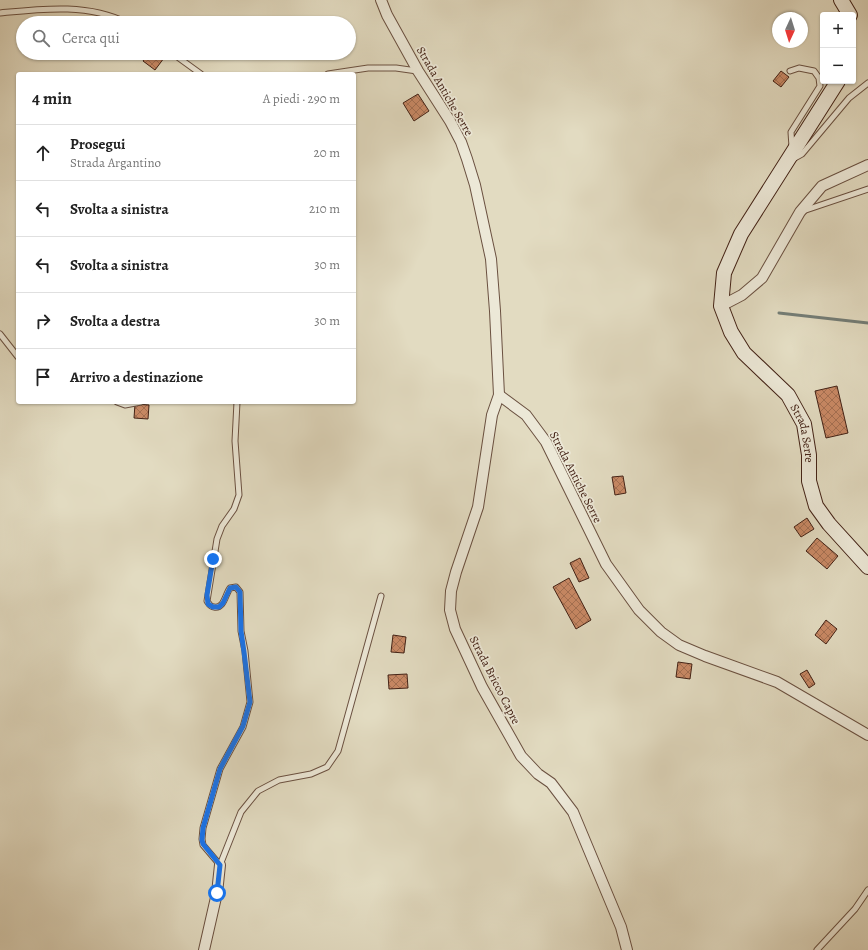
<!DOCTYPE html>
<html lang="it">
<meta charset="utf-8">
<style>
:root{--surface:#fff;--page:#f2f2f2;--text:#222;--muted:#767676;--line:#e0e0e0}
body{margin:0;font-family:Alegreya,serif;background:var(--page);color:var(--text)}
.controls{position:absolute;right:12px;top:12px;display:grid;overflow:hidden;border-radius:4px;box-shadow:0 1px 3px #0004}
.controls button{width:36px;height:36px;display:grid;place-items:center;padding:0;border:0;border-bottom:1px solid var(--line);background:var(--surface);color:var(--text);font:20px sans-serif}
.compass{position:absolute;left:772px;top:12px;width:36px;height:36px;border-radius:50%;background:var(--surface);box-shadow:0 1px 3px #0004;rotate:184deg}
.stop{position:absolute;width:12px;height:12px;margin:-9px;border:3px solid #1a73e8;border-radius:50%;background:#fff}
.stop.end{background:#1a73e8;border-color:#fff;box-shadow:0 1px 4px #0008}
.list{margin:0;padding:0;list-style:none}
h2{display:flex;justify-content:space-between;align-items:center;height:52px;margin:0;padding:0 16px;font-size:17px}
h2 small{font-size:13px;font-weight:400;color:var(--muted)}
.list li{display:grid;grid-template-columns:26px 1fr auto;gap:12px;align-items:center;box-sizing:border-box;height:56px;padding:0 16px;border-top:1px solid var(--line)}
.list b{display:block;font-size:15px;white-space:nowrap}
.list p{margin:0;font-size:13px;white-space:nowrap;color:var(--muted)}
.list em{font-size:13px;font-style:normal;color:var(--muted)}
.icon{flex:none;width:22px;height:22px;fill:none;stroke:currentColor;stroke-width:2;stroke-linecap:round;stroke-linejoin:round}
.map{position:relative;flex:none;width:868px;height:950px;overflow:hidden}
.search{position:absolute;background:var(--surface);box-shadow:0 1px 3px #0004;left:16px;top:16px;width:340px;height:44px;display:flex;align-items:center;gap:10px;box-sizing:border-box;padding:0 14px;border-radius:22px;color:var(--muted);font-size:15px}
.panel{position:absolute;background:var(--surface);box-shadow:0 1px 3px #0004;left:16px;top:72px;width:340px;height:332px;border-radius:4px}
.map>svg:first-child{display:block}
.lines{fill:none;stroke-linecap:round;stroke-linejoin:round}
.stream{stroke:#747d76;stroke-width:3}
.building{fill:url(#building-cross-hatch);stroke:#422115}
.service-casing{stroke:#6a5040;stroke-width:7}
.minor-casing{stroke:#6a5040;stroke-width:12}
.secondary-casing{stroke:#422115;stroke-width:16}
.service{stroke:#ece8d7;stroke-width:5}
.minor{stroke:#ece8d7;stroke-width:10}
.secondary{stroke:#ece8d7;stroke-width:14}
.route{stroke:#1a73e8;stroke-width:5}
.labels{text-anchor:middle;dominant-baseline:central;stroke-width:3.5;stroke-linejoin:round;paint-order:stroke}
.street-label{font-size:12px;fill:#422115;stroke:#ece8d7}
</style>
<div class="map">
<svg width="868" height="950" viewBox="0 0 868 950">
<defs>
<pattern id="building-cross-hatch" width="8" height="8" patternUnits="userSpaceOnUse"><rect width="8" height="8" fill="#c98965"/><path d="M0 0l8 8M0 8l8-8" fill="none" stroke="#a57052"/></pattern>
</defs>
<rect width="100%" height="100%" fill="#e2dbc1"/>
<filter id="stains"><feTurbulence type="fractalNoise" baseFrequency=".005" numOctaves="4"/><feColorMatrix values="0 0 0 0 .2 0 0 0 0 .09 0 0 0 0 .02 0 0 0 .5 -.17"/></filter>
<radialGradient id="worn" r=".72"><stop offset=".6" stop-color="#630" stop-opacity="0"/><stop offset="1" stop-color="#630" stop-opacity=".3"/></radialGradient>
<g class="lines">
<!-- stream -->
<polyline class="stream" points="779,313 868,323"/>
</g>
<!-- building -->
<g class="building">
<polygon points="149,53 158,53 164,58 155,70 143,61"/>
<polygon points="781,71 789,77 781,87 773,81"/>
<polygon points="418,94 429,111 414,121 403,103"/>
<polygon points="837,386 848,433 826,438 815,391"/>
<polygon points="135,404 149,405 148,419 134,418"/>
<polygon points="623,476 626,493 615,495 612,477"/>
<polygon points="807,518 814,529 801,537 794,527"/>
<polygon points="817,538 838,556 827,569 806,551"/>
<polygon points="580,558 589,578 579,582 570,563"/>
<polygon points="569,578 591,620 576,629 553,587"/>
<polygon points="826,620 837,629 826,644 815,635"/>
<polygon points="393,635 406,637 404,653 391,652"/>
<polygon points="678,662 692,664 690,679 676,677"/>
<polygon points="807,670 815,684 809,688 800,674"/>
<polygon points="407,674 408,688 389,689 388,675"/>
</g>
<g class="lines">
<!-- service casing -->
<g class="service-casing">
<g id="service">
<path d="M0,13c41,-4 88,-10 127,10"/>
<polyline points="172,53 201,74"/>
<polyline points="790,71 799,68 814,71 819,78 820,86 791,132 792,147"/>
<polyline points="328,74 368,68 396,68 417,71"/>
<polyline points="793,159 802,154 849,98 868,83"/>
<polyline points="803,211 868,189"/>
<polyline points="0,334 18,357"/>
<polyline points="117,402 125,405 141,402"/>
<path d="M237,402l-2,39 4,54 -5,14 -12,17 -5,13 -10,62c2,3 3,6 7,6 10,2 11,-12 16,-19l6,-1 4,5 1,39 4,20 5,51 -7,25 -23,42 -17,59 -1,11 1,6 17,20 21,-53 17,-21 21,-11 32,-6 16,-7 11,-16 43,-155"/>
<polyline points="817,950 855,909 868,890"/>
</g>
</g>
<!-- minor casing -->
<g class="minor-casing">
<g id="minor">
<polyline points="381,0 387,15 418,71 450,121 461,142 467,159 475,185 491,259 495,311 499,395 492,415 478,507 456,572 451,591 450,610 455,629 482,687 521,756 538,774 551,783 573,812 621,927 627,950"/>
<polyline points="721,306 742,295 762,278 800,212 822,186 868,165"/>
<polyline points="499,395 526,415 546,442 606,564 639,610 661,632 679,645 705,656 777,682 868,735"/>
<polyline points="204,950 217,893 220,865"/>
</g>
</g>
<!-- secondary casing -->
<g class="secondary-casing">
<g id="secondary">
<polyline points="841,0 850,15"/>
<path id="s1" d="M838,81l-97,153 -17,39 -3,33 10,26 13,21 44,42 16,29 5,31v26l7,25 13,18 39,43"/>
</g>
</g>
<!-- service -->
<use href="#service" class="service"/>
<!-- minor -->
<use href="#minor" class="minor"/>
<!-- secondary -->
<use href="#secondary" class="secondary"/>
</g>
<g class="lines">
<!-- route -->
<polyline class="route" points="213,559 207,595 208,604 213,607 219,607 223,603 230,588 236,587 240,592 241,631 244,652 250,702 243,726 220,769 203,828 202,840 203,844 220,865 217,893"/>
</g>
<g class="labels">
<!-- street labels -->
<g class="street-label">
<text transform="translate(445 91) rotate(60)">Strada Antiche Serre</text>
<text stroke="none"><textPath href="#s1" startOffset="412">Strada Serre</textPath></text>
<text transform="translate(576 477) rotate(63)">Strada Antiche Serre</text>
<text transform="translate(495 680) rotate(63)">Strada Bricco Capre</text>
</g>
</g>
<rect width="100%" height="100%" filter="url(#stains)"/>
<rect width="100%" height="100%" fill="url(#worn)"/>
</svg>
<div class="controls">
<button>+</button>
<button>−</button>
</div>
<svg class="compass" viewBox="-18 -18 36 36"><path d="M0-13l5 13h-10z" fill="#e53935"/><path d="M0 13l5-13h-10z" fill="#767676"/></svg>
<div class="stop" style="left:217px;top:893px"></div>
<div class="stop end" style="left:213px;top:559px"></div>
<div class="search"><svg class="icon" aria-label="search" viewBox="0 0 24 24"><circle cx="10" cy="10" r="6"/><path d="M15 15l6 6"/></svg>Cerca qui</div>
<section class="panel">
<h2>4 min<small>A piedi · 290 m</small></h2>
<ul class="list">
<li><svg class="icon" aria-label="ahead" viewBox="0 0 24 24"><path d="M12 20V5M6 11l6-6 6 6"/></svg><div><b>Prosegui</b><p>Strada Argantino</p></div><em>20 m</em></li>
<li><svg class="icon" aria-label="left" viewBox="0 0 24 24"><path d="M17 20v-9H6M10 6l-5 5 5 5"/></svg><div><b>Svolta a sinistra</b></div><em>210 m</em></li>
<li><svg class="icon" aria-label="left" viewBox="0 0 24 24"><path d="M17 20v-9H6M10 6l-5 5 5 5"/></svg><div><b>Svolta a sinistra</b></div><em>30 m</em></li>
<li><svg class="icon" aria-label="right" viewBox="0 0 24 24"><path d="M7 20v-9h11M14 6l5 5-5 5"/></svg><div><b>Svolta a destra</b></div><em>30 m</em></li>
<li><svg class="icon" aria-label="arrive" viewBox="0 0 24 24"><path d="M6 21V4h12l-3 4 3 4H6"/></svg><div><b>Arrivo a destinazione</b></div></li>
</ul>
</section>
</div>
